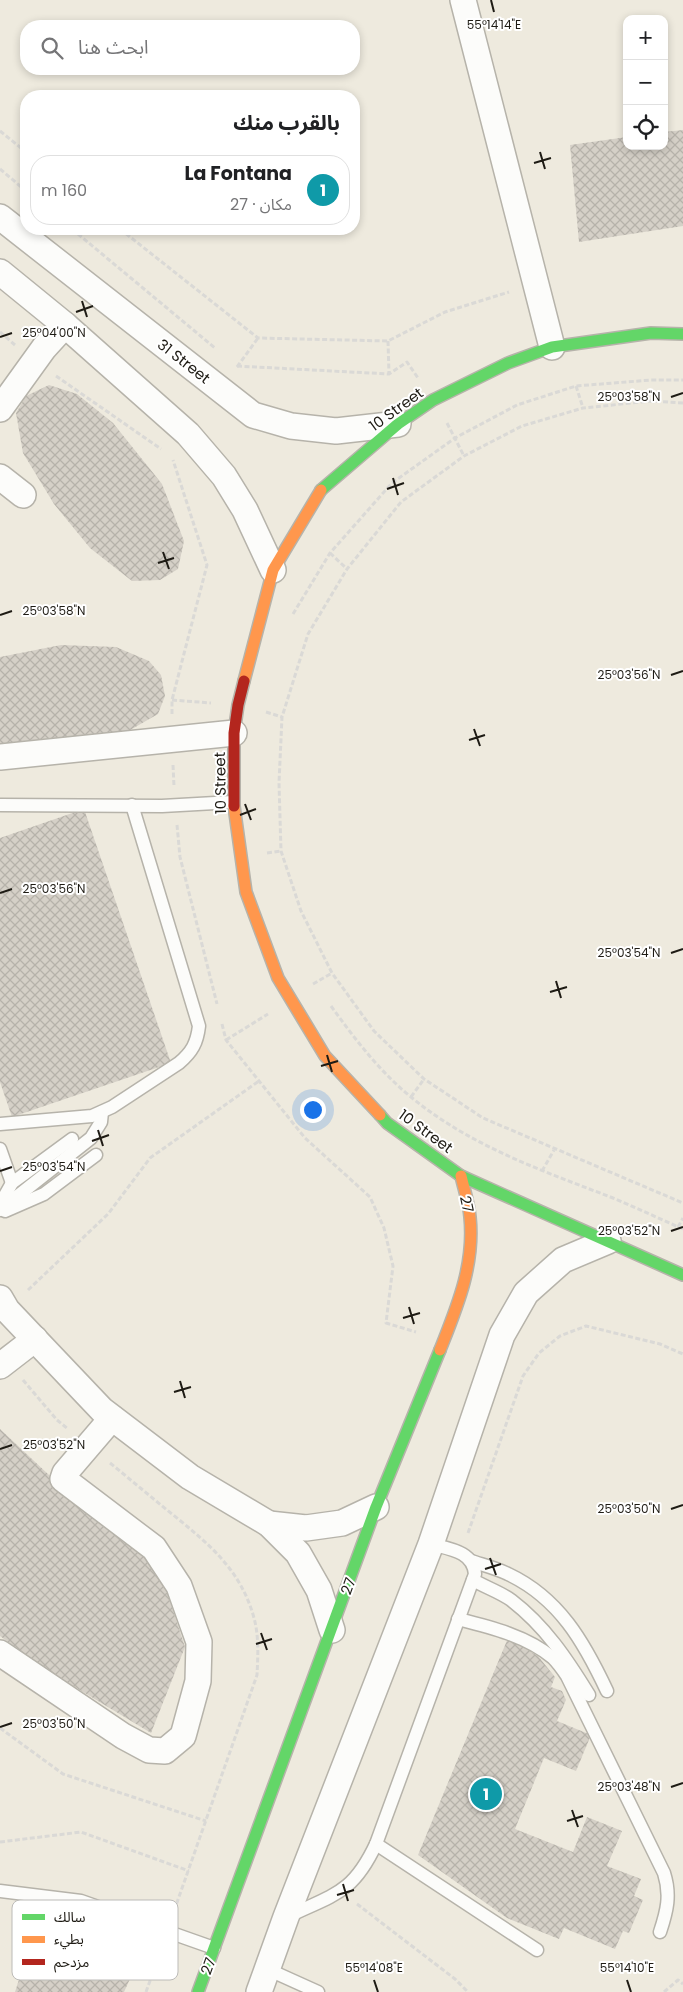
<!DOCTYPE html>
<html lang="ar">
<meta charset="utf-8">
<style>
:root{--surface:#fff;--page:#f6f6f6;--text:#202124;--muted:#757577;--line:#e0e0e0;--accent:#d93025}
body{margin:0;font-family:Poppins,"Noto Sans Arabic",sans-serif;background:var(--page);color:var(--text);direction:rtl}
.controls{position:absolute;right:15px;top:15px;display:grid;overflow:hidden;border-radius:10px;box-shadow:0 2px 8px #0003}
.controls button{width:45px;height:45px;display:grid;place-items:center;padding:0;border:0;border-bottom:1px solid var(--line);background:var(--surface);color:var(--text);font:25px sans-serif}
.you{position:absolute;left:312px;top:1109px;width:18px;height:18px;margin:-12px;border:4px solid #fff;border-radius:50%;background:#1a73e8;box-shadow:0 0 0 8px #1a73e833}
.badge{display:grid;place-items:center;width:32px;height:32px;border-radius:50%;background:var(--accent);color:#fff;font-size:16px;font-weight:700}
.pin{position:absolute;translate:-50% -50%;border:2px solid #fff;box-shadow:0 1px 5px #0006}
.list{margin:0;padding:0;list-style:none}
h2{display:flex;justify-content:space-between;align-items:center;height:65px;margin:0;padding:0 20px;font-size:21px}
h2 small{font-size:16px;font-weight:400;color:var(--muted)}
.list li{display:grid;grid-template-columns:32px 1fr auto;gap:15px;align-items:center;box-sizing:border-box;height:70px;margin:0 10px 10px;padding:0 10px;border:1px solid var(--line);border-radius:20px}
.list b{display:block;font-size:19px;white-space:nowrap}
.list p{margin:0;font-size:16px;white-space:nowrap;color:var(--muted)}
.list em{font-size:16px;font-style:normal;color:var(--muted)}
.icon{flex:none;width:28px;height:28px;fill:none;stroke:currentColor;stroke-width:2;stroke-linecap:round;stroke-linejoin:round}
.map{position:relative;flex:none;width:683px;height:1992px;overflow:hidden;direction:ltr}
.search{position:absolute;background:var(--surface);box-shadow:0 2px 8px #0003;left:20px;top:20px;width:340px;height:55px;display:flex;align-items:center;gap:12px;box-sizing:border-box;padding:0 18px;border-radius:20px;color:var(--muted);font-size:19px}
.panel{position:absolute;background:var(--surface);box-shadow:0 2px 8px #0003;left:20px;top:90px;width:340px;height:145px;border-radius:20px;direction:rtl}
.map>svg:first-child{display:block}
.building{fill:url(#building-cross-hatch)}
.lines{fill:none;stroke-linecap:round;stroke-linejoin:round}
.lane-casing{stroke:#b6b3aa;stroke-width:15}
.street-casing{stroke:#b6b3aa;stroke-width:28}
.fast-casing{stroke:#b6b3aa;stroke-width:14}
.slow-casing{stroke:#b6b3aa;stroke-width:14}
.jam-casing{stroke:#b6b3aa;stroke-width:14}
.path{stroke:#dad9d6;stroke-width:3;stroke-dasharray:5 2.5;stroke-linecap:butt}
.lane{stroke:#fcfcfa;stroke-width:12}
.street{stroke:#fcfcfa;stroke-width:25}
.fast{stroke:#63d668;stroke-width:11}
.slow{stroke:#ff974d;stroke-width:11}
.jam{stroke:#b3261e;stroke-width:11}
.ticks{fill:none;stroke:#1e1b14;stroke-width:2}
.labels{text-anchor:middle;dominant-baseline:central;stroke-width:4;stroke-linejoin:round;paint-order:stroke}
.street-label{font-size:15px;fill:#1e1b14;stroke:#fff}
.key{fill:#fff;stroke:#bcbbb8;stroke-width:1}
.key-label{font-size:14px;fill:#1e1b14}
.ticks-label{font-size:12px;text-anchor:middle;fill:#1e1b14;stroke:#fff;stroke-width:4;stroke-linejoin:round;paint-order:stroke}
</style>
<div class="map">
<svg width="683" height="1992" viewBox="0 0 683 1992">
<defs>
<pattern id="building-cross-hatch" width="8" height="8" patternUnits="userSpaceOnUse" patternTransform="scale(1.25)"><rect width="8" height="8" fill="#d5d0c7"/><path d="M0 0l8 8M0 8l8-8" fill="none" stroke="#b6b2aa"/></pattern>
</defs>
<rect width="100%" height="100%" fill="#eeeade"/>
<!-- building -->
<g class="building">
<polygon points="683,130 683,226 579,242 570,145 627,137 627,146 664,146 664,132"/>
<polygon points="49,385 77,394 113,423 162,484 184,541 178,569 160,580 132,581 90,548 54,504 23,453 16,413 26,396"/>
<polygon points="61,645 116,647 149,661 161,675 165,696 158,714 125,733 0,745 0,657"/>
<polygon points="84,809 171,1063 12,1117 0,1082 0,838"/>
<polygon points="0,1429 82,1506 134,1538 168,1595 185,1647 151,1733 45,1669 0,1636"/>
<polygon points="508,1638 528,1643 531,1652 538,1656 555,1677 551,1687 562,1691 566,1700 557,1721 591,1735 576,1771 544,1758 515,1829 573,1852 587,1817 622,1831 607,1866 641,1879 634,1896 643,1900 629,1933 623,1931 615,1949 564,1928 559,1939 507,1918 418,1855"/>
<polygon points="66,1908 150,1935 124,1992 15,1992 34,1932 48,1934"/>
</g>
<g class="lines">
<!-- lane casing -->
<g class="lane-casing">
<g id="lane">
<polyline points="0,805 162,806 233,802"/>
<path d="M0,1124l92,-8 20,-9 67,-44c13,-11 18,-20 20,-37l-67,-221"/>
<polyline points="0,1149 12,1183"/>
<polyline points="0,1204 12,1183 72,1139"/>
<polyline points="0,1210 91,1138 101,1122 102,1112"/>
<polyline points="5,1211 44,1194 96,1155"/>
<path d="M471,1561c12,4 25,7 37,13 51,24 76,68 99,117"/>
<path d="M473,1580c12,7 27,12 38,20 34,26 56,59 78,95"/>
<path d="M458,1619c32,8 69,17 95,39 5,5 10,12 14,18l97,197c7,22 3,38 -4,59"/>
<polyline points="376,1844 537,1950"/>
<polyline points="0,1891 81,1901 214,1948"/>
<path d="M289,1916c46,-22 64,-23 87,-72l99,-270c-2,-23 -26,-25 -44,-30"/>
<polyline points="267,1969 318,1992"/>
</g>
</g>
<!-- street casing -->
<g class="street-casing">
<g id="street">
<polyline points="463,0 552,347"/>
<polyline points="0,217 253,415 291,426 336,431 398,424"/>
<polyline points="0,272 65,325 188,434 224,476 245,510 273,570"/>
<polyline points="0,409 44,348 65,325"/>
<polyline points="0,477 23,495"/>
<polyline points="0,757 234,733"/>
<polyline points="0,1298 7,1310 102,1410 190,1477 269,1524 298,1553 319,1590 332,1630"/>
<polyline points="0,1366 35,1339"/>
<polyline points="269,1524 306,1528 342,1523 376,1507"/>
<polyline points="0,1653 123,1736 149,1750 165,1751 183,1736 198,1681 199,1642 179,1586 154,1548 63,1479 65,1473 112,1418"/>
<polyline points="259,1992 286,1917 431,1544 502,1335 526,1293 563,1260 608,1241"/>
</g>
</g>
<!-- fast casing -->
<g class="fast-casing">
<g id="fast">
<polyline points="321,490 398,424 433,400 508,363 552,347 651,333 683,334"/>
<polyline points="380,1115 387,1123 461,1176 683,1275"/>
<polyline points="198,1992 376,1507 440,1350"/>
</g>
</g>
<!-- slow casing -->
<g class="slow-casing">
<g id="slow">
<polyline points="244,681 273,570 321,490"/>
<polyline points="234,806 246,892 278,978 325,1056 380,1115"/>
<path d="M440,1350c17,-43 35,-85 30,-133 -1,-13 -6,-28 -9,-41"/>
</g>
</g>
<!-- jam casing -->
<g class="jam-casing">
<polyline id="jam" points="234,806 234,733 238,705 244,681"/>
</g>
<!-- path -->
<g class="path">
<polyline points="0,131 26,152"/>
<polyline points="0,169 26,191"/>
<polyline points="72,229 215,348"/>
<polyline points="120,229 258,338 388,341 445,312 509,292"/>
<polyline points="0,332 15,345"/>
<polyline points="388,341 389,374"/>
<polyline points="237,366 389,374 407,362 418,378"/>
<polyline points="237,367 258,338"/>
<polyline points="56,376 161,449"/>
<polyline points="576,386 583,408"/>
<polyline points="683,403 651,401 583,408 522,426 464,456 401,502 347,569 308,634 282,717 279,783 281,851 301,911 332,973 374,1031 424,1079 483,1118 683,1203"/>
<polyline points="447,423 464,456"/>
<polyline points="330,553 347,569"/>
<polyline points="293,614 330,553 392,483 455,438 517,405 576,386 651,380 683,380"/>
<polyline points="172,700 211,703"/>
<polyline points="266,712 282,717"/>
<polyline points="172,714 172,700 207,565 173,460"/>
<polyline points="173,765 174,786"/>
<polyline points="177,825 180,857 217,1004"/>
<polyline points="267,853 281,851"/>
<polyline points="313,984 332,973"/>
<path d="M331,1006c24,33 48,65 80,91 59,49 132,74 202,101 24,10 47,21 70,31"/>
<polyline points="222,1024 226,1040 305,1138 370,1197 384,1228 393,1266 386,1323 416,1332"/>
<polyline points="226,1040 268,1014"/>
<polyline points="411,1097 424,1079"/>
<polyline points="542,1171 554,1150"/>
<polyline points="678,1227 683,1218"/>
<polyline points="28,1290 108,1214 150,1158 259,1081"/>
<polyline points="23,1380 57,1420 68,1429"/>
<path d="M110,1463c21,17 41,34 62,51 37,30 69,56 82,104 5,18 4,38 3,57l-83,236"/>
<polyline points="468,1533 523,1376 539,1353 560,1336 586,1326 660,1344 683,1354"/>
<polyline points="0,1728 63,1774 206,1821"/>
<polyline points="0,1842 81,1832 189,1871"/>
<polyline points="357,1904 455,1979 468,1992"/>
<polyline points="146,1992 161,1950"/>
<polyline points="664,1992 678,1980 683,1984"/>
</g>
<!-- lane -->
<use href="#lane" class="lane"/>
<!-- street -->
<use href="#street" class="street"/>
<!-- fast -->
<use href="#fast" class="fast"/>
<!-- slow -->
<use href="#slow" class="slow"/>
<!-- jam -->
<use href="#jam" class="jam"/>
</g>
<!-- ticks -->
<path class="ticks" d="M491,0l3,12M540,152l5,17M534,163l17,-5M82,301l5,16M76,312l17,-6M0,337l12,-4M671,397l12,-4M393,478l5,17M387,489l17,-6M163,552l6,17M158,563l16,-5M0,615l12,-4M671,675l12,-4M474,729l6,17M469,740l16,-5M245,804l6,16M240,815l16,-6M0,893l12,-4M671,953l12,-4M556,981l5,17M550,992l17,-5M327,1055l5,17M321,1066l17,-5M98,1130l5,16M92,1141l17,-6M0,1171l12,-4M671,1231l12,-4M409,1307l5,17M403,1318l17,-5M180,1381l5,17M174,1392l17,-5M0,1449l12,-4M671,1509l12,-4M490,1558l6,17M485,1569l16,-5M261,1633l6,17M256,1644l16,-5M0,1727l12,-4M671,1787l12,-4M572,1810l6,17M567,1821l16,-5M343,1884l5,17M337,1895l17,-5M374,1980l4,12M627,1980l4,12"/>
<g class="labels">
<!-- street labels -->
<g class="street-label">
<text transform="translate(184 361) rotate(38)">31 Street</text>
<text transform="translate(396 409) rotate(-36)">10 Street</text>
<text transform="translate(220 783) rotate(-91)">10 Street</text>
<text transform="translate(426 1131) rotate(36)">10 Street</text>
<text transform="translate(467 1204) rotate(78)">27</text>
<text transform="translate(348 1586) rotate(-70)">27</text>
<text transform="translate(208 1966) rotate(-70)">27</text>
</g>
</g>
<!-- legend -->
<rect x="12" y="1900" width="166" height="80" rx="8" class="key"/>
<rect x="22" y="1914" width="23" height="6" fill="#63d668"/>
<rect x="22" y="1936" width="23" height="7" fill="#ff974d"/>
<rect x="22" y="1959" width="23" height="6" fill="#b3261e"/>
<g class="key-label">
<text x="54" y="1922">سالك</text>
<text x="54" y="1944">بطيء</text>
<text x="54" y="1967">مزدحم</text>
</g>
<g class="ticks-label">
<text x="494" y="29">55°14'14"E</text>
<text x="54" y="337">25°04'00"N</text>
<text x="629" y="401">25°03'58"N</text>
<text x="54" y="615">25°03'58"N</text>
<text x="629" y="679">25°03'56"N</text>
<text x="54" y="893">25°03'56"N</text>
<text x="629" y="957">25°03'54"N</text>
<text x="54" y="1171">25°03'54"N</text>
<text x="629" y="1235">25°03'52"N</text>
<text x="54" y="1449">25°03'52"N</text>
<text x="629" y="1513">25°03'50"N</text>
<text x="54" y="1728">25°03'50"N</text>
<text x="629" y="1791">25°03'48"N</text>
<text x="374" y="1972">55°14'08"E</text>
<text x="627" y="1972">55°14'10"E</text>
</g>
</svg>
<div class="controls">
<button>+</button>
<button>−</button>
<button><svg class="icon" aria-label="locate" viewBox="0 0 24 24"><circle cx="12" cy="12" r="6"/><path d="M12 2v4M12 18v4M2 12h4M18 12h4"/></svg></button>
</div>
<div class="you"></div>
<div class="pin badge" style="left:486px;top:1794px;background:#0f9aa8">1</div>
<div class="search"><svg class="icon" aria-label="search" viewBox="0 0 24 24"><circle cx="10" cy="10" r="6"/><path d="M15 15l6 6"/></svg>ابحث هنا</div>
<section class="panel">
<h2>بالقرب منك<small></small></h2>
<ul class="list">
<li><span class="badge" style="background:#0f9aa8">1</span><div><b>La Fontana</b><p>مكان · 27</p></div><em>160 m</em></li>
</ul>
</section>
</div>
